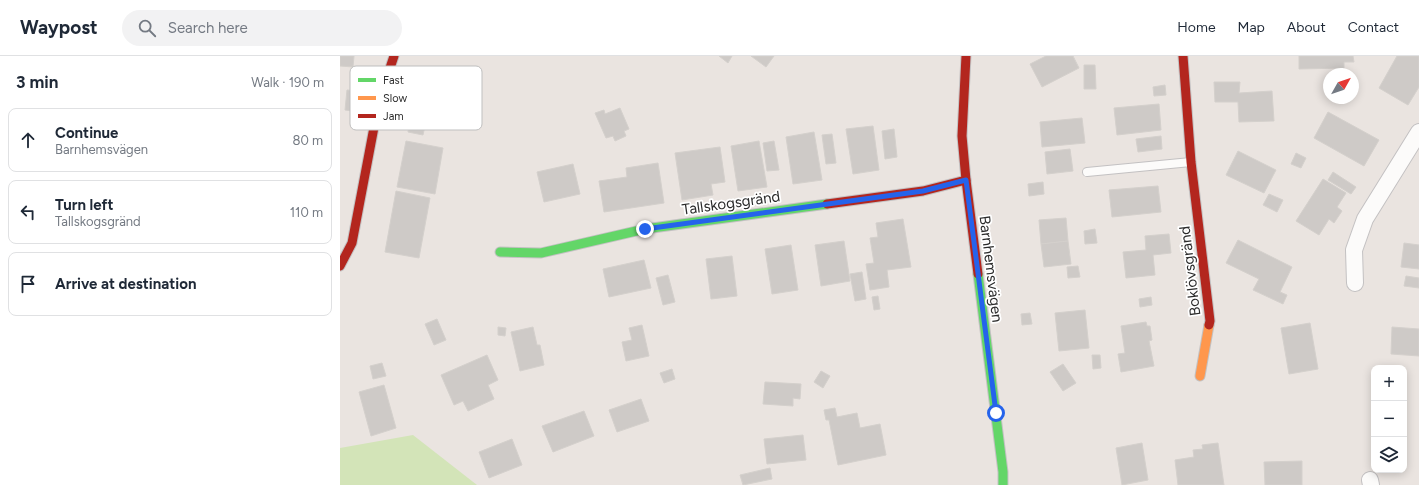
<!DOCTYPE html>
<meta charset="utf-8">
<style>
:root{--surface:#fff;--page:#f2f2f3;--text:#1f2937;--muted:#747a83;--line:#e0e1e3}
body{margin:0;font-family:Figtree,sans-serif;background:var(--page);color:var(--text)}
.controls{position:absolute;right:12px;bottom:12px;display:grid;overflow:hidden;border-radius:8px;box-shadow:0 2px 10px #0003}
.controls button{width:36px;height:36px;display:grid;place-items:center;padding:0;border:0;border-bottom:1px solid var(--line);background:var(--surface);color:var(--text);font:20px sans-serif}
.compass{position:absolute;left:983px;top:12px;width:36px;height:36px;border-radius:50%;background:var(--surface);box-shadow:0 2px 10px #0003;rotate:50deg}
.stop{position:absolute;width:12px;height:12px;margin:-9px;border:3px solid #2563eb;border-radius:50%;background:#fff}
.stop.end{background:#2563eb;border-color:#fff;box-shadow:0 1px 4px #0008}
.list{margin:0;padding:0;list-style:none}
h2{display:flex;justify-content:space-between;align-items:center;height:52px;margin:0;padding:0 16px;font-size:17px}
h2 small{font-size:13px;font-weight:400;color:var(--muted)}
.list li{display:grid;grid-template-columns:26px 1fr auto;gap:12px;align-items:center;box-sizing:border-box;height:64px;margin:0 8px 8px;padding:0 8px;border:1px solid var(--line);border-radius:8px}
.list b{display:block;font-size:15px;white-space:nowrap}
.list p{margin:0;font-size:13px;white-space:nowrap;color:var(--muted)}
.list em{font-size:13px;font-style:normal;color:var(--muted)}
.icon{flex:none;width:22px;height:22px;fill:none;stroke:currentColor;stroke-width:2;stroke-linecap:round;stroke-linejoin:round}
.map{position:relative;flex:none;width:1079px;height:429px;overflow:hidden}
header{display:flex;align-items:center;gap:24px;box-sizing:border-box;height:56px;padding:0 20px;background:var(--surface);border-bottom:1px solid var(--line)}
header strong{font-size:19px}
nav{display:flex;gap:22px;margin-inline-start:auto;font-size:14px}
.search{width:280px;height:36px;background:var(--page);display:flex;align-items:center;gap:10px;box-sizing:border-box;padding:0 14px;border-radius:22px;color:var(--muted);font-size:15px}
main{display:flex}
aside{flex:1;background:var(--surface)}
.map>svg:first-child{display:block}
.green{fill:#d3e4b8}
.building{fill:#cecac7;stroke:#d4d0cc}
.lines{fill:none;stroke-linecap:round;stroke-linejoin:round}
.lane-casing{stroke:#c3c1c2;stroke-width:10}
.street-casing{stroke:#c3c1c2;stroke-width:18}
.fast-casing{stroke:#c3c1c2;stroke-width:11}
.slow-casing{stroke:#c3c1c2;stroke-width:11}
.jam-casing{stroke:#c3c1c2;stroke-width:11}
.lane{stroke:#fcfbfa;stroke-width:8}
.street{stroke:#fcfbfa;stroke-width:16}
.fast{stroke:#63d668;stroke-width:9}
.slow{stroke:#ff974d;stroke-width:9}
.jam{stroke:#b3261e;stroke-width:9}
.route{stroke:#2563eb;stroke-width:5}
.labels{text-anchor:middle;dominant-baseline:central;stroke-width:3.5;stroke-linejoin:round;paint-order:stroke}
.street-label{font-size:15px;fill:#2b2b2b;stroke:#fff}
.key{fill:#fff;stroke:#bfbfbf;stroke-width:1}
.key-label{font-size:11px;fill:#2b2b2b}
</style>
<header>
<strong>Waypost</strong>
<div class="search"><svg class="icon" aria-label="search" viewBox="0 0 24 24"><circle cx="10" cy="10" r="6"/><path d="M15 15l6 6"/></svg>Search here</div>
<nav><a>Home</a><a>Map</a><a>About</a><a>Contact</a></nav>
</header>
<main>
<aside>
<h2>3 min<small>Walk · 190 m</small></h2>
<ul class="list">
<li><svg class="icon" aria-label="ahead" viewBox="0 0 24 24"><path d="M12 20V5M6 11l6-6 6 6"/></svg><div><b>Continue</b><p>Barnhemsvägen</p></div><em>80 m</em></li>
<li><svg class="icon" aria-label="left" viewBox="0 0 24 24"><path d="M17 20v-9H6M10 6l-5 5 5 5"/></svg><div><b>Turn left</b><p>Tallskogsgränd</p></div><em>110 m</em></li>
<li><svg class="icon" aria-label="arrive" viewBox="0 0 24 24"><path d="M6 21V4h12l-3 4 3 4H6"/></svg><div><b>Arrive at destination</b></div></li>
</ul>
</aside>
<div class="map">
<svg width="1079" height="429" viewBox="0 0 1079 429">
<rect width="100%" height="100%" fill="#eae4e0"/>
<!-- green -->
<polygon class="green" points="73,379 137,429 0,429 0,392"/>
<!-- building -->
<g class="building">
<polygon points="0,0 14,0 13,11 0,10"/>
<polygon points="379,0 392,0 388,7"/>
<polygon points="411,0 434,0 426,11"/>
<polygon points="706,0 733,0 739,12 702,31 690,8"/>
<polygon points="959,0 1013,0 1014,6 1004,6 1004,12 959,13"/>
<polygon points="1057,0 1079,0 1079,31 1068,49 1039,32"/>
<polygon points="744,9 755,9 756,33 744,33"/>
<polygon points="874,26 900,26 899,37 932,35 934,65 899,66 898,46 875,46"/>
<polygon points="825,29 826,39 814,40 813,31"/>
<polygon points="7,34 22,35 20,56 5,54"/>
<polygon points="819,48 821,74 777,79 774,52"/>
<polygon points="280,52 289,73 284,75 286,80 275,85 273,80 266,82 255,57 264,54 265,58"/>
<polygon points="988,56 1039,84 1024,110 974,82"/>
<polygon points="70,62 86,65 83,79 68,76"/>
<polygon points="742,62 745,87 702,91 700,66"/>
<polygon points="533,70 539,114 513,118 506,73"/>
<polygon points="554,73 557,101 545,103 542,75"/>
<polygon points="474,76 482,124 453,128 446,81"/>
<polygon points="492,78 496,107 486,108 482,79"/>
<polygon points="821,80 822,93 798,96 796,83"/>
<polygon points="66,85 103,92 95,138 57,131"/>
<polygon points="419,85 427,131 398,135 391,90"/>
<polygon points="434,85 439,114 427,115 423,87"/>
<polygon points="380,91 385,126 371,128 373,139 342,144 335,97"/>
<polygon points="730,93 733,115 707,118 705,96"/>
<polygon points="898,95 936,114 924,137 886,119"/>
<polygon points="956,97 966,102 961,112 951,108"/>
<polygon points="318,107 324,147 264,156 259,125 287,121 286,112"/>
<polygon points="233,108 240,138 204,146 197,116"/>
<polygon points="993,116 1016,131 1011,138 988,124"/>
<polygon points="983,123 1006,137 997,151 1002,155 994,167 989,163 979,179 956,165"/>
<polygon points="703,126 704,138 689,140 688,128"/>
<polygon points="818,130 821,156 772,161 769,134"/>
<polygon points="56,135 90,142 79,202 45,196"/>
<polygon points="929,138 943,144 937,156 923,149"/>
<polygon points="726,162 728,185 701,188 699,164"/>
<polygon points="563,163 571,211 547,214 549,231 530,234 526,208 534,207 530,182 538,181 536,167"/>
<polygon points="755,173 757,187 745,188 744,175"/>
<polygon points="829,178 831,197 813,199 815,219 786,222 783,196 806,194 805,180"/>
<polygon points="898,184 952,211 940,236 947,239 943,248 913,234 919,223 886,207"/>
<polygon points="504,185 510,225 481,230 475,189"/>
<polygon points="728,185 731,208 704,211 701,188"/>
<polygon points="1064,187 1079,189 1079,213 1061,211"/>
<polygon points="451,189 458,234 432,238 425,193"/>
<polygon points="392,200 397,240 371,243 366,203"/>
<polygon points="304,204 311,232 269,241 263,213"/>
<polygon points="738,210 740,221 728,222 727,211"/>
<polygon points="522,216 526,243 515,245 510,218"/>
<polygon points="328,219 335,246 323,249 316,222"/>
<polygon points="1066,220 1079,222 1079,232 1064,230"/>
<polygon points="538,240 540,253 534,254 532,241"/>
<polygon points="811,241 812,249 800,251 799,243"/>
<polygon points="745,254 749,292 719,295 715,257"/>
<polygon points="690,257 692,268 682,269 681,258"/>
<polygon points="97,263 106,284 94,289 85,268"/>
<polygon points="806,266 807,270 810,270 812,284 809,285 814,310 781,316 778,298 785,297 781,270"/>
<polygon points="970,267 978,313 949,318 941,272"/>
<polygon points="302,269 309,300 286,305 282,286 292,284 289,272"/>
<polygon points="158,271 166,272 165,280 158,279"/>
<polygon points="193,271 197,289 200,289 204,309 180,315 171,276"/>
<polygon points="1052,271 1079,273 1079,300 1051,298"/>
<polygon points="147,299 158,324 148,329 154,343 128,355 123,345 114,349 101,319"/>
<polygon points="752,299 760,299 761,312 753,313"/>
<polygon points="42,307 46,320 33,323 30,310"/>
<polygon points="723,308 736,327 723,335 710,316"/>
<polygon points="332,313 335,323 324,327 320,317"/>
<polygon points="481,315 490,320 483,332 474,326"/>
<polygon points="425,326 461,328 460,343 453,342 453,350 423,348"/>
<polygon points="44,329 56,372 31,380 19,336"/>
<polygon points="301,343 309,365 277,376 269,354"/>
<polygon points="495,352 497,361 517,357 520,372 540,368 546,399 498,409 489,364 486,364 484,354"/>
<polygon points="244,355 254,380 213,396 202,370"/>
<polygon points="463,379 466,404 427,408 424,383"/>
<polygon points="172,383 182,409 149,422 139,396"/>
<polygon points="802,387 808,424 782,429 776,392"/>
<polygon points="878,387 884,429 838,429 835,404 854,401 853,394 863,393 862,389"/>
<polygon points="962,405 962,429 925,429 924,406"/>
<polygon points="430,412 432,423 403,429 400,419"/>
</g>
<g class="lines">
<!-- lane casing -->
<g class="lane-casing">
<polyline id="lane" points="747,116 851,106"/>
</g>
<!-- street casing -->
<g class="street-casing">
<g id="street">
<polyline points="1015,227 1014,194 1025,163 1079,76"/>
<polyline points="1030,424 1031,429"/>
</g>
</g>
<!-- fast casing -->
<g class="fast-casing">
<g id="fast">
<polyline points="160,196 201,197 305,173 487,148"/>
<polyline points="638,218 663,416 663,429"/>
</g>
</g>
<!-- slow casing -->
<g class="slow-casing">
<polyline id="slow" points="860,320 869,269"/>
</g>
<!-- jam casing -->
<g class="jam-casing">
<g id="jam">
<polyline points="626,0 622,80 626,124 638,218"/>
<polyline points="843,0 851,106 870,265 869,269"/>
<polyline points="487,148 583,135 626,124"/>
<polyline points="0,210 12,187 39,45 54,0"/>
</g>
</g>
<!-- lane -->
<use href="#lane" class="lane"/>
<!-- street -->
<use href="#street" class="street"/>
<!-- fast -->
<use href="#fast" class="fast"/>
<!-- slow -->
<use href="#slow" class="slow"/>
<!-- jam -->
<use href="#jam" class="jam"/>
</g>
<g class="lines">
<!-- route -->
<polyline class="route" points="305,173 583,135 626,124 656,357"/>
</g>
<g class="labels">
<!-- street labels -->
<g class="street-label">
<text transform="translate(391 147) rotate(-8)">Tallskogsgränd</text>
<text transform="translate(651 213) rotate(83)">Barnhemsvägen</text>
<text transform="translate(850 215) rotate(-97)">Boklövsgränd</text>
</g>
</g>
<!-- legend -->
<rect x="10" y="10" width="132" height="64" rx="6" class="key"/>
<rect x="18" y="22" width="18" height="4" fill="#63d668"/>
<rect x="18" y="40" width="18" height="4" fill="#ff974d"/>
<rect x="18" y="58" width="18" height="4" fill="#b3261e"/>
<g class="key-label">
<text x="43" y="28">Fast</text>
<text x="43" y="46">Slow</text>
<text x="43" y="64">Jam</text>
</g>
</svg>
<div class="controls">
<button>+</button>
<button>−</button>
<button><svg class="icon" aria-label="layers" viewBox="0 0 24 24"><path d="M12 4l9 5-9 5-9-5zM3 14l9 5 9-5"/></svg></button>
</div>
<svg class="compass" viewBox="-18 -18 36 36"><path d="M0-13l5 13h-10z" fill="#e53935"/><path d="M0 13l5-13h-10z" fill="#747a83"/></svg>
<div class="stop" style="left:656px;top:357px"></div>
<div class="stop end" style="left:305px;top:173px"></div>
</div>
</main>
